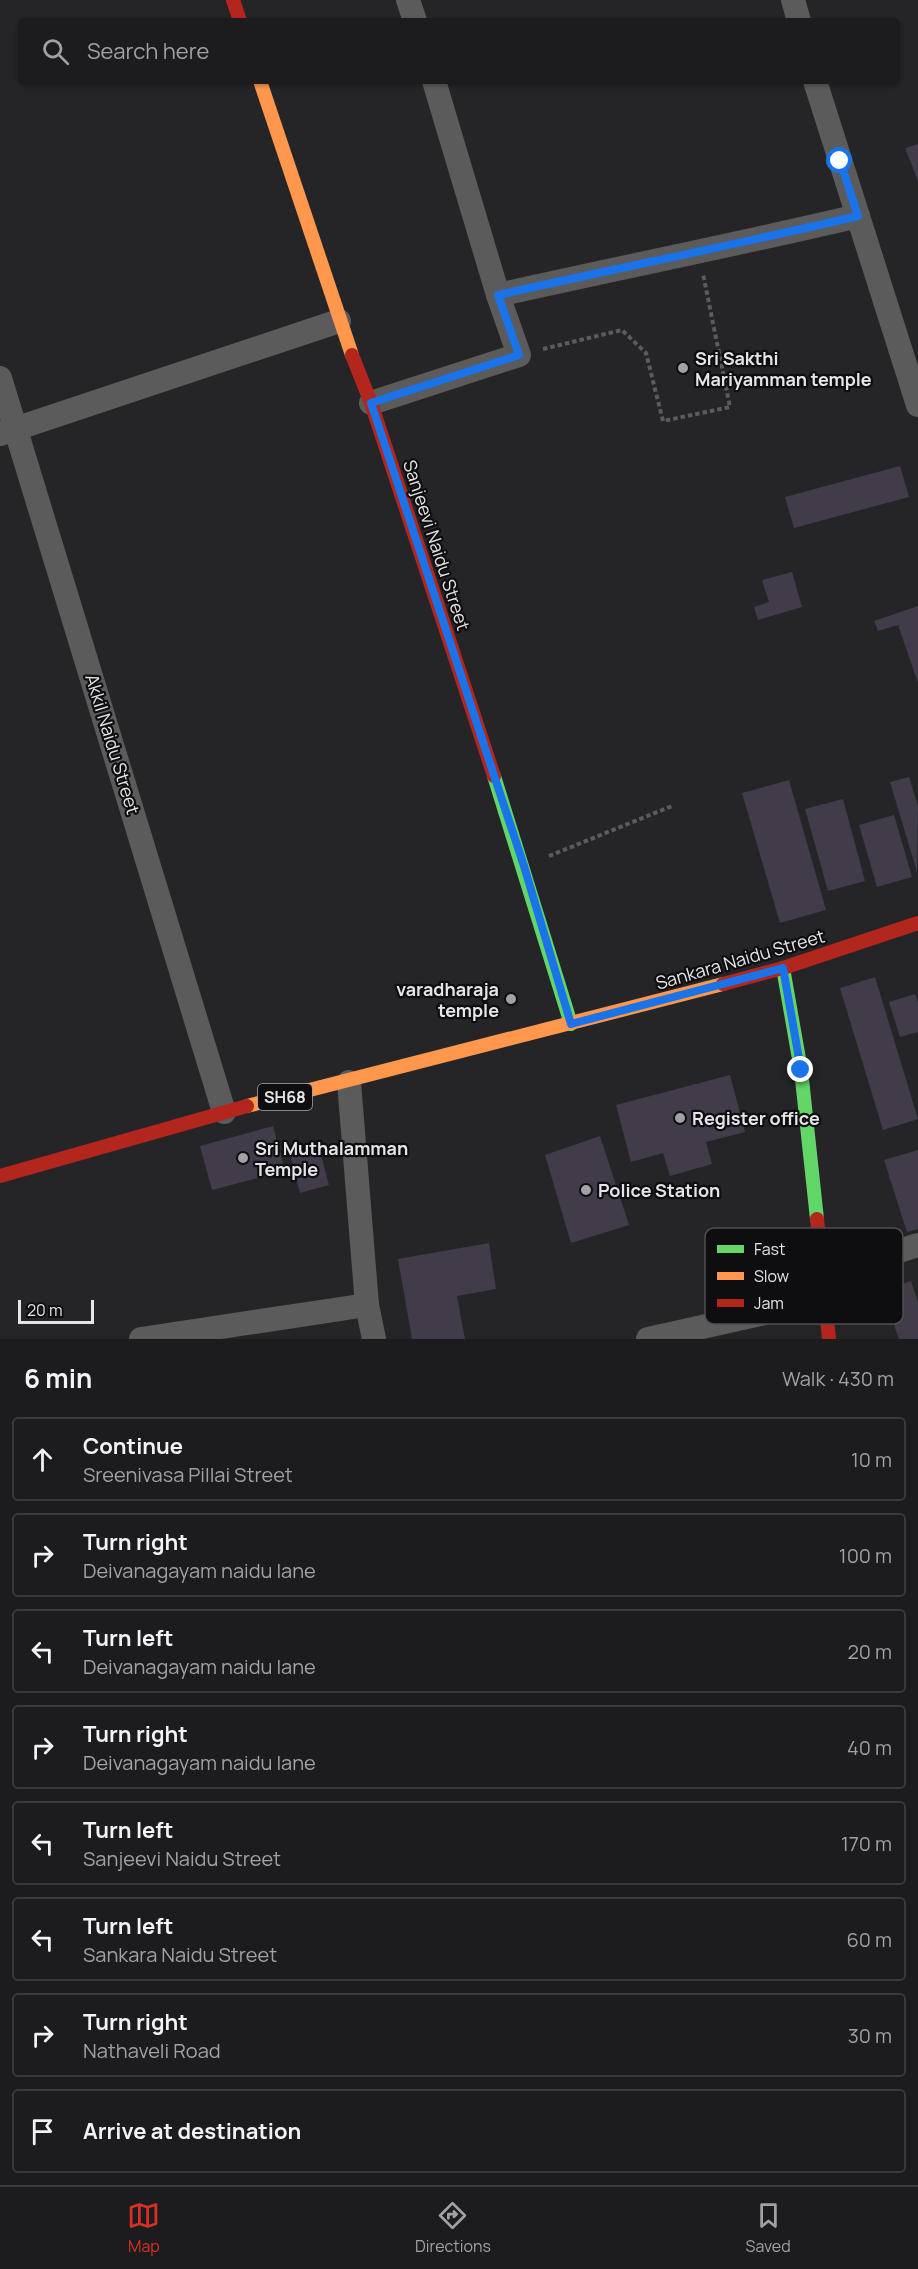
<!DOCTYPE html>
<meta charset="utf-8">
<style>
:root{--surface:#1c1b1d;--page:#252426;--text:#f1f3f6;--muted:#a0a1a4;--line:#3a393b;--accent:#d93025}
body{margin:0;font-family:Manrope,sans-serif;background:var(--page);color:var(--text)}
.scale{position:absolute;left:18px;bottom:15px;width:76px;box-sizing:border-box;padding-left:6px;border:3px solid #e6e4e8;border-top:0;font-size:16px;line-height:21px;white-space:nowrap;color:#e6e4e8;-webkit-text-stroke:4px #0e0d0f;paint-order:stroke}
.stop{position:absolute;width:18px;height:18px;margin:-14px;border:4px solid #1a73e8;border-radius:50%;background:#fff}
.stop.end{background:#1a73e8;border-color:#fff;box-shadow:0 2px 6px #0008}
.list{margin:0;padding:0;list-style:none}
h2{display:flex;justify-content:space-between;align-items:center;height:78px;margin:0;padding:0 24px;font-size:26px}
h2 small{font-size:20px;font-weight:400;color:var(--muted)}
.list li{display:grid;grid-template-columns:39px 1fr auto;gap:18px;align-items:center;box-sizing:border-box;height:84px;margin:0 12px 12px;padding:0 12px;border:2px solid var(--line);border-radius:6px}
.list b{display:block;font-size:22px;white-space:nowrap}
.list p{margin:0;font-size:20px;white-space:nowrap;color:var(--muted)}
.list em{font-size:20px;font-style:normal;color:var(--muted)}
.icon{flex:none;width:33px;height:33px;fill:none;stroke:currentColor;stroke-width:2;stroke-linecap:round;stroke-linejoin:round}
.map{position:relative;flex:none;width:918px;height:1339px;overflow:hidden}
.search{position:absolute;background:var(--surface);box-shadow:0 2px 4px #0004;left:18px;right:18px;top:18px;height:66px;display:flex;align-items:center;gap:15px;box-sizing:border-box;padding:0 21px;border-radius:6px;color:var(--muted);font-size:22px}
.sheet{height:846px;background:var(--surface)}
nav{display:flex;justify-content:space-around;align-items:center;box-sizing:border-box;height:84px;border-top:2px solid var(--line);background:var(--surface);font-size:16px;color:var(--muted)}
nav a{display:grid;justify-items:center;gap:3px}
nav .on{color:var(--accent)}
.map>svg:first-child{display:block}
.building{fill:#423c4a}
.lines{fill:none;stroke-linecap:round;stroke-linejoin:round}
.path{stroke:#5c5b5c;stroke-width:4;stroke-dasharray:4.5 3;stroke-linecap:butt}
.street{stroke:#5c5b5b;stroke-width:24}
.fast{stroke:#63d668;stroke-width:14}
.slow{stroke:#ff974d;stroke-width:14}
.jam{stroke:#b3261e;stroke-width:14}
.route{stroke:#1a73e8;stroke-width:8}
.poi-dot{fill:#a2a1a4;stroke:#0e0d0f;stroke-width:2}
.labels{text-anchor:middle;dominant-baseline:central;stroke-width:4.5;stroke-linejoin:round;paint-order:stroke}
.shield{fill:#0e0d0f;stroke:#a5a4a7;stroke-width:1.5}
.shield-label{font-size:16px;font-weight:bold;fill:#e6e4e8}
.poi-label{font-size:18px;font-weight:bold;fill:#e6e4e8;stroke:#0e0d0f;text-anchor:start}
.street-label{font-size:18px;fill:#e6e4e8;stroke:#0e0d0f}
.key{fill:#0e0d0f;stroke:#4f4e50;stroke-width:1.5}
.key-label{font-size:16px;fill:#e6e4e8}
</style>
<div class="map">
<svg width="918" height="1339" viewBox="0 0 918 1339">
<rect width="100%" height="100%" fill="#252427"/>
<!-- building -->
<g class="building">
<polygon points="918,144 918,181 905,148"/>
<polygon points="900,466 909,497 794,528 785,497"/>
<polygon points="792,572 802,607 758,620 754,607 769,602 762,580"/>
<polygon points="918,606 918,683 898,625 878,631 874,621"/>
<polygon points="909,777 918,806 917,872 890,782"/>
<polygon points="789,780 826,910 780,923 742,793"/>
<polygon points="843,799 865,881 828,891 805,809"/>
<polygon points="894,815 912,877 877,887 859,825"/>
<polygon points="875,977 918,1119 883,1130 840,988"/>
<polygon points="915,994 918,1003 918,1032 900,1037 889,1002"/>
<polygon points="730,1075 745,1132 706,1142 712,1164 670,1176 663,1153 631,1162 616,1105"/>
<polygon points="273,1126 285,1171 212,1190 200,1146"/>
<polygon points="600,1136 629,1225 571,1243 545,1155"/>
<polygon points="318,1144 329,1185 300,1193 289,1151"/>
<polygon points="918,1150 918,1229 907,1232 884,1160"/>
<polygon points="489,1243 496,1289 457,1296 465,1339 412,1339 398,1259"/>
<polygon points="911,1281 918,1302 918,1339 899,1339 882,1291"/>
</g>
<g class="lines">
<!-- path -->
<g class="path">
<polyline points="543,349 622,330 646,353 663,421 730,407 703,274"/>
<polyline points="549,856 672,806"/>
</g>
<!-- street -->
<g class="street">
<polyline points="408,0 415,21"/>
<polyline points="793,0 799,21"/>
<polyline points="434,81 498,295"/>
<polyline points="815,81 918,405"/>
<polyline points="0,378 224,1112"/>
<path d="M371,403l148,-48 -21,-60c120,-27 241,-51 360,-79"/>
<polyline points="0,434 339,321"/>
<polyline points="349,1082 367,1305 374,1339"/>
<polyline points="822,1276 918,1245"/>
<polyline points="141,1339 367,1305"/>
<polyline points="648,1339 824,1300"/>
</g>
<!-- fast -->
<g class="fast">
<polyline points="494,776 571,1024"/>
<polyline points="783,968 801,1070 817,1219"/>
</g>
<!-- slow -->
<g class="slow">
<polyline points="260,81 352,355"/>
<polyline points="247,1106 723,984"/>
</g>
<!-- jam -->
<g class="jam">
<polyline points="233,0 240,21"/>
<polyline points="352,355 371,403 494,776"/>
<polyline points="723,984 783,968 918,923"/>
<polyline points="0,1176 247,1106"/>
<polyline points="817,1219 829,1339"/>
</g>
</g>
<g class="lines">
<!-- route -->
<path class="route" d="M801,1070l-18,-102 -212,56 -47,-158 -153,-463 148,-48 -21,-60c120,-27 241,-51 360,-79l-18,-55"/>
</g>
<!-- markers -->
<g class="poi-dot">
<circle cx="683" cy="368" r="6"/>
<circle cx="511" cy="999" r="6"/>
<circle cx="680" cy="1118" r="6"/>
<circle cx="243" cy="1158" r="6"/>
<circle cx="586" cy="1190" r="6"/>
</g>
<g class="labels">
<!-- shield labels -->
<rect class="shield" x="258" y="1084" width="54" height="26" rx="4.5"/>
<g class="shield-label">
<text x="285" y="1097">SH68</text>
</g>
<!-- poi labels -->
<g class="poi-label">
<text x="695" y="358">Sri Sakthi<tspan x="695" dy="21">Mariyamman temple</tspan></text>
<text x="499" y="989" text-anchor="end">varadharaja<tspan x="499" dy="21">temple</tspan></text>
<text x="692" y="1118">Register office</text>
<text x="255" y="1148">Sri Muthalamman<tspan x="255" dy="21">Temple</tspan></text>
<text x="598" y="1190">Police Station</text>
</g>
<!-- street labels -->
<g class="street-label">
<text transform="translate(437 545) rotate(72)">Sanjeevi Naidu Street</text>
<text transform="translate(113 744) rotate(73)">Akkil Naidu Street</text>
<text transform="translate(740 959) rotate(-16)">Sankara Naidu Street</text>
</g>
</g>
<!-- legend -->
<rect x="705" y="1228" width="198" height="96" rx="9" class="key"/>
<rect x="717" y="1245" width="27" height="8" fill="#63d668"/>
<rect x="717" y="1272" width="27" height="8" fill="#ff974d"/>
<rect x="717" y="1299" width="27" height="8" fill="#b3261e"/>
<g class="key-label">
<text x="754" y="1255">Fast</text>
<text x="754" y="1282">Slow</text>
<text x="754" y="1309">Jam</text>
</g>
</svg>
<div class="scale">20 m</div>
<div class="stop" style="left:840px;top:161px"></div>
<div class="stop end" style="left:801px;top:1070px"></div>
<div class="search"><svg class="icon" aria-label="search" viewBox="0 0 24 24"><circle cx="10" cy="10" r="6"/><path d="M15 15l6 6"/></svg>Search here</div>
</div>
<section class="sheet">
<h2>6 min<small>Walk · 430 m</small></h2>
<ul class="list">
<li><svg class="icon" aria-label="ahead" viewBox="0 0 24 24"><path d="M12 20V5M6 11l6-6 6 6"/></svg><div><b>Continue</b><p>Sreenivasa Pillai Street</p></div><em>10 m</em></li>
<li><svg class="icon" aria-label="right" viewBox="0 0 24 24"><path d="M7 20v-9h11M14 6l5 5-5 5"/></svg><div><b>Turn right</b><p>Deivanagayam naidu lane</p></div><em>100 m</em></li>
<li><svg class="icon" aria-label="left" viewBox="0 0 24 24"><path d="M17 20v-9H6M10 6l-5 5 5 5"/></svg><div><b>Turn left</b><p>Deivanagayam naidu lane</p></div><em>20 m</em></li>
<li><svg class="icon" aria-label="right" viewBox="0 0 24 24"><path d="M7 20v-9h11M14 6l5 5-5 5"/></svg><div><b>Turn right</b><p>Deivanagayam naidu lane</p></div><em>40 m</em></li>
<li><svg class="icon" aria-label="left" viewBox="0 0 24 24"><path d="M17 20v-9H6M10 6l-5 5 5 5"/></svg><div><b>Turn left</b><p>Sanjeevi Naidu Street</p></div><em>170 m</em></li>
<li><svg class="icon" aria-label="left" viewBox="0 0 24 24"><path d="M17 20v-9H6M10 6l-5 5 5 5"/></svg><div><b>Turn left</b><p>Sankara Naidu Street</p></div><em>60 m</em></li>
<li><svg class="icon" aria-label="right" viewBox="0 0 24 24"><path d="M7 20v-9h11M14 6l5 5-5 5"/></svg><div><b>Turn right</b><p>Nathaveli Road</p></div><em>30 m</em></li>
<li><svg class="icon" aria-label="arrive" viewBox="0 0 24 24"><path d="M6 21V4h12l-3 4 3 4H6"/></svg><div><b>Arrive at destination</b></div></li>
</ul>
</section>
<nav>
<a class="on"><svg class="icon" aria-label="map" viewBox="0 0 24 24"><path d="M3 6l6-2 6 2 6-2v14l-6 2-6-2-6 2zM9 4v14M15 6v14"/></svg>Map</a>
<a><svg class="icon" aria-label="directions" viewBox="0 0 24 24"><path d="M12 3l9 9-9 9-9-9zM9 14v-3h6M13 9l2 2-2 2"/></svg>Directions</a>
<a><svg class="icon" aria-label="saved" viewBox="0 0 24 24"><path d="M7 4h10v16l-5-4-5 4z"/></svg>Saved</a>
</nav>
